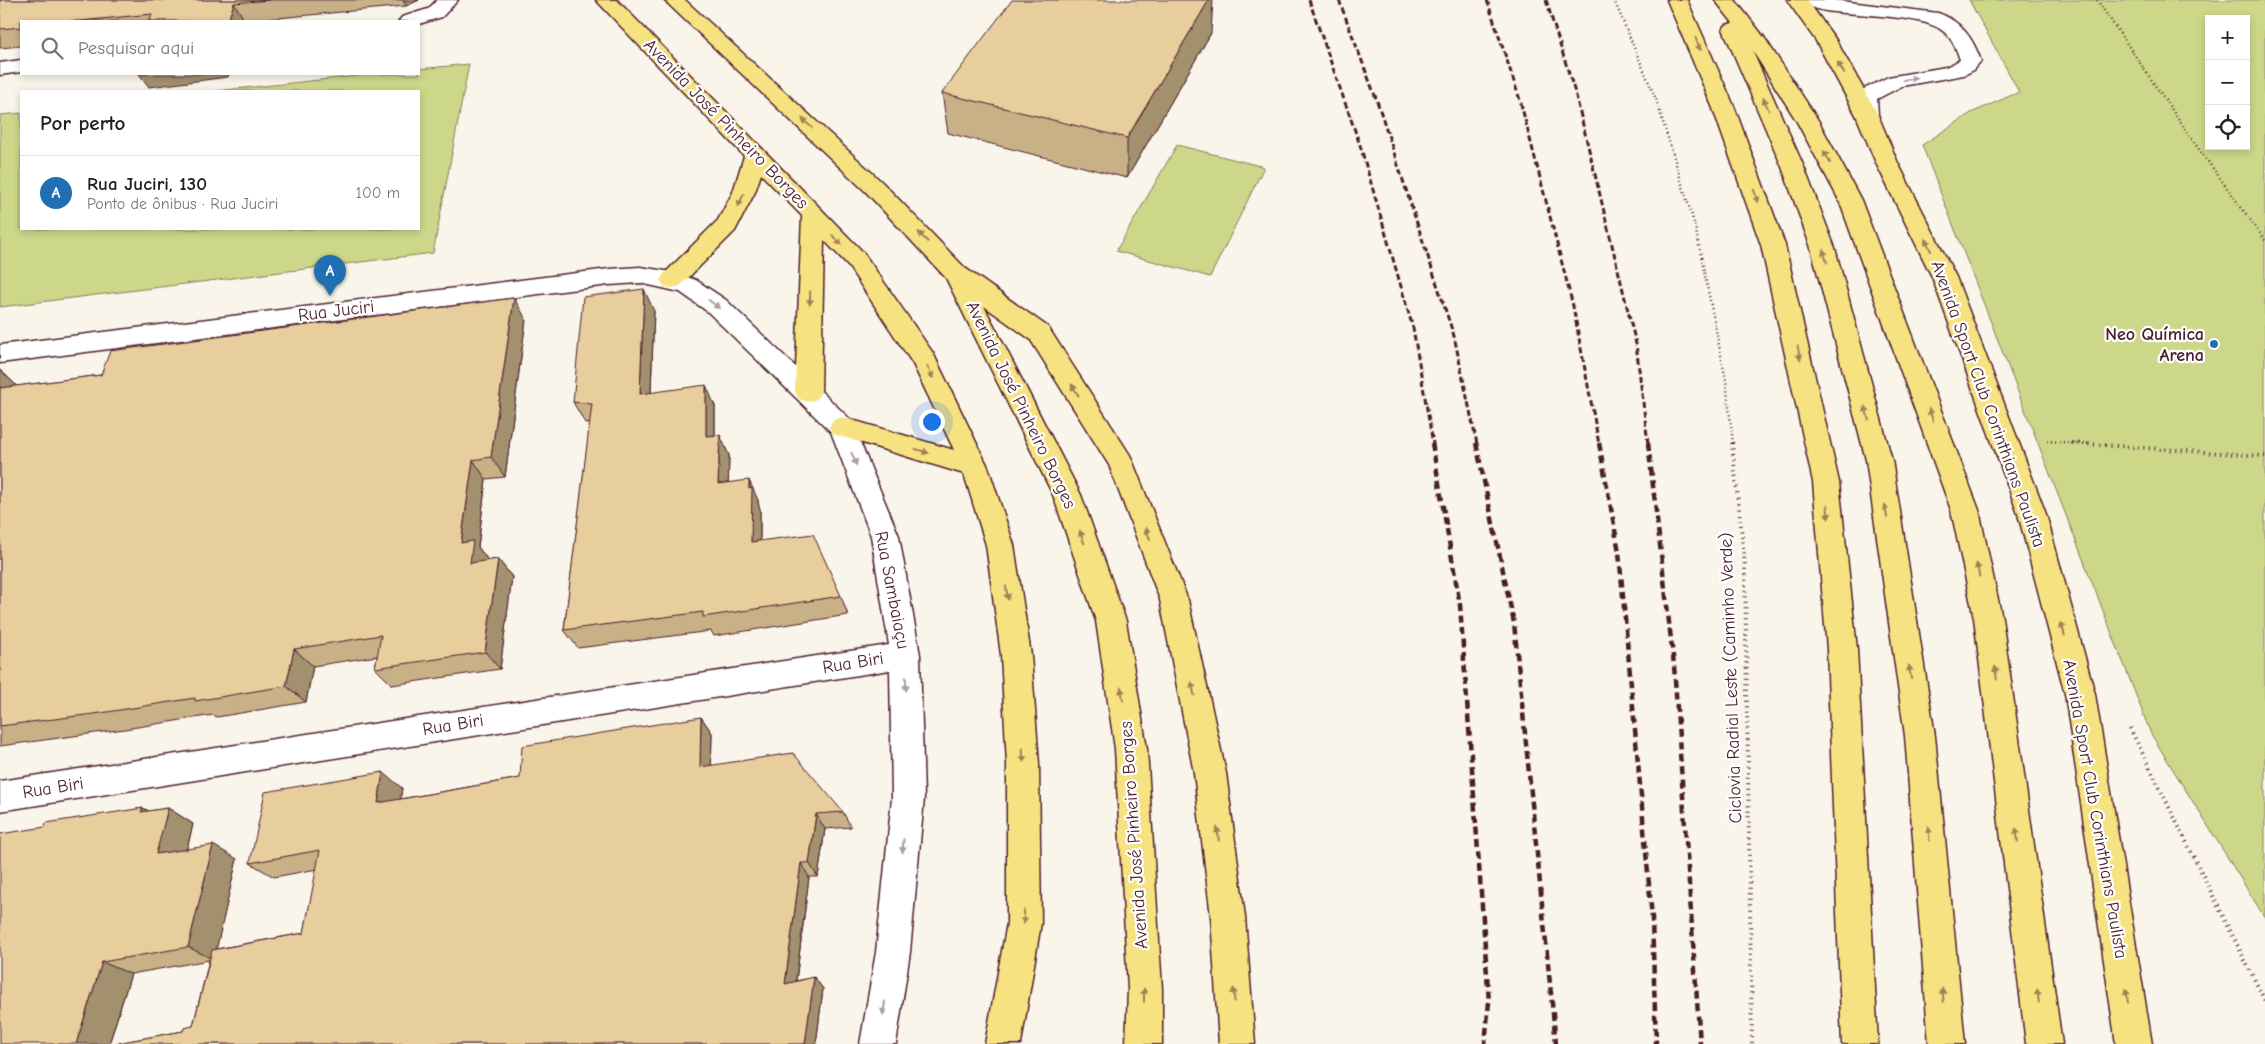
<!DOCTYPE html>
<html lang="pt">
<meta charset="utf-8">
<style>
:root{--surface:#fff;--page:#f6f6f6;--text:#202124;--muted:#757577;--line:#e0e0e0;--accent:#1f6fb2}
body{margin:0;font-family:"Comic Neue",sans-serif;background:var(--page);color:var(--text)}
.controls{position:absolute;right:15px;top:15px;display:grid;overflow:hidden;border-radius:0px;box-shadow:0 2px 8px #0003}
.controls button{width:45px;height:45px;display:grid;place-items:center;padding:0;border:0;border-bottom:1px solid var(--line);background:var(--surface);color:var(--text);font:25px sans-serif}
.you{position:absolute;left:931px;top:421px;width:18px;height:18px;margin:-12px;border:4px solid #fff;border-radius:50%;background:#1a73e8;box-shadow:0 0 0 8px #1a73e833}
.badge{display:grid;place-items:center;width:32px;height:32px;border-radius:50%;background:var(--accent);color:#fff;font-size:16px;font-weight:700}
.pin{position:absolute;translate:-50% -41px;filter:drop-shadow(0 1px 2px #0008)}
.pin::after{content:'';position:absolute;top:26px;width:18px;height:15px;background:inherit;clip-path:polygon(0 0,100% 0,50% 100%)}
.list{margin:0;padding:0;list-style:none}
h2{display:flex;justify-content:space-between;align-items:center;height:65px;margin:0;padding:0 20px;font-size:21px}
h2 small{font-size:16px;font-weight:400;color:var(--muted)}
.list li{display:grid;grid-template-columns:32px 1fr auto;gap:15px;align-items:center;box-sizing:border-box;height:75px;padding:0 20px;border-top:1px solid var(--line)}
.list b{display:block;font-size:19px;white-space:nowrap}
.list p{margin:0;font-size:16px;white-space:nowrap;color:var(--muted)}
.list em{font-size:16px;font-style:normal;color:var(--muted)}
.icon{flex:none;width:28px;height:28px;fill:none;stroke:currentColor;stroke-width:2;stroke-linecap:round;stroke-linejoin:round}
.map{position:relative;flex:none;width:2265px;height:1044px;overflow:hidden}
.search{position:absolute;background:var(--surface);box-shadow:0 2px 8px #0003;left:20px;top:20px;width:400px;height:55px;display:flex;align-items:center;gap:12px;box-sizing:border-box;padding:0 18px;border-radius:0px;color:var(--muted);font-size:19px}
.panel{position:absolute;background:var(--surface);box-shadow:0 2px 8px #0003;left:20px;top:90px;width:400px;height:140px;border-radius:0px}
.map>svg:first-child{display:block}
.green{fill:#ccd78a;stroke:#8b7b5a;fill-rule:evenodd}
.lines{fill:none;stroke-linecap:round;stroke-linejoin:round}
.lane-casing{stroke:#4a1f2b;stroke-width:3}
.street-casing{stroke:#4a1f2b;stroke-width:3}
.primary-casing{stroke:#4a1f2b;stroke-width:3}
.highway-casing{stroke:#4a1f2b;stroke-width:3}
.path-far1{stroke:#4a1f2b;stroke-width:2.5;stroke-dasharray:1 3;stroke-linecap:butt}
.path{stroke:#4a1f2b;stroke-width:4;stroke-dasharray:1 4.5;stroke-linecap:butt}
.lane{fill:#fff;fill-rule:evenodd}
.street{fill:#fff;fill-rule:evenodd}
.primary{fill:#f7e281;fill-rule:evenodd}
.highway{fill:#f7e281;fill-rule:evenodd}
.rail-far1{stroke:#4a1f2b;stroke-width:3;stroke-dasharray:6 3;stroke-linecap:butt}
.rail{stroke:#4a1f2b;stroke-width:4.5;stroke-dasharray:8 4.5;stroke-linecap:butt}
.wall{fill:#c8b087;stroke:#4a1f2b}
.shaded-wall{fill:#a2906e;stroke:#4a1f2b}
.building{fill:#e8cd9d;stroke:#4a1f2b}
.oneway{fill:#a08056}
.oneway2{fill:#ae9aa0}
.poi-dot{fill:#1f6fb2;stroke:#fff;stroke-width:2}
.labels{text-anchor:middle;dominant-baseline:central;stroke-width:4.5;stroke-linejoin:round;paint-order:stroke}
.street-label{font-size:18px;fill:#4a1f2b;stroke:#fff}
.poi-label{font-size:18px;font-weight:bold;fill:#4a1f2b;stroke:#fff;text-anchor:end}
</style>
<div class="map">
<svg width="2265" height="1044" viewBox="0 0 2265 1044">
<rect width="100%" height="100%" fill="#faf5eb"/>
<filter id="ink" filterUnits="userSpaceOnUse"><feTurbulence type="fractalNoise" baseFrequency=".02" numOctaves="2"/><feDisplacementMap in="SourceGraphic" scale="10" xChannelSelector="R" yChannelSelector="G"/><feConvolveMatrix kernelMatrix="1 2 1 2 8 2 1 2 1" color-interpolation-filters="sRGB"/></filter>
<g filter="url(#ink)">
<!-- green -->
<g class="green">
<path d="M1969,0h296v918l-114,-184 -229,-589 49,-32 48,-21zM2209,19h37v127h-37z"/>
<polygon points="469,64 433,253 0,307 0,115 21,113 21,229 419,229 419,91 216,91 376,74 419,74 419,69"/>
<polygon points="1177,145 1264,167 1210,277 1116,251"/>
</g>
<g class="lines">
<!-- lane casing -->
<g class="lane-casing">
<path id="lane" d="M1803,0h30l105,13c23,8 35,25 43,48l-9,10 -8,4 -62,11 -25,13 1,16 -4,5 -7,2 -7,-2 -4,-5 1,-19 3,-5 28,-14 58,-10 14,-7c-4,-13 -9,-24 -20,-31 -19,-13 -81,-14 -106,-17 -10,-1 -25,-3 -31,-12z"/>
</g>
<!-- street casing -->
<g class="street-casing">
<g id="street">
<polygon points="437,0 458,0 442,17 419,24 419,21 399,21 402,17 428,9"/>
<polygon points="21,60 21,72 0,75 0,63"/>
<polygon points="640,267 672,272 696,280 726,300 851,420 899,536 920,655 924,798 910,952 896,1044 860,1044 876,952 892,798 890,670 0,811 0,781 889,645 871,536 831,432 708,312 680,292 640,283 609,285 0,363 0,345 609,269"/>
</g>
</g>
<!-- primary casing -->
<g class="primary-casing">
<g id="primary">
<polygon points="596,0 617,0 863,252 933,353 988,467 1014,545 1031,655 1039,764 1041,923 1021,1044 985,1044 1007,923 1007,764 1001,655 986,545 964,474 833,434 829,427 833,420 842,417 954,450 913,364 847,264 824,240 821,392 817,399 808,402 799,399 795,392 802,216 761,174 755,192 735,231 680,286 672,288 664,286 660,280 664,274 718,220 733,192 744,156"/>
<polygon points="664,0 685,0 882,182 965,268 1048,327 1130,455 1188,600 1226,773 1245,917 1255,1044 1219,1044 1211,917 1194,773 1160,600 1109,465 1030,339 984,306 1081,495 1126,621 1147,749 1162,989 1162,1044 1126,1044 1128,989 1115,749 1096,621 1053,495 946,278 866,192"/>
<polygon points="1787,0 1807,0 1836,40 1878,115 1898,163 1956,277 2046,514 2095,694 2152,1044 2116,1044 2065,694 2018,514 1932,277 1876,163 1856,115 1816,41"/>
</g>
</g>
<!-- highway casing -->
<g class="highway-casing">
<g id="highway">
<polygon points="1667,0 1687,0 1734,106 1785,245 1839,482 1857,649 1878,1044 1842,1044 1827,649 1813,482 1761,245 1712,106"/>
<polygon points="1715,0 1735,0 1764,37 1818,120 1861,200 1979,510 2002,618 2062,1044 2026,1044 1974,618 1951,510 1839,200 1796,120 1752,50 1804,167 1835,248 1892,460 1935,736 1965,1044 1929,1044 1905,736 1866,460 1811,248 1782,167 1723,29 1726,25 1733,23"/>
</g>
</g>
<!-- path-far1 -->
<g class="path-far1">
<polyline points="1614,0 1656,99 1695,226 1726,380 1733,444"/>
<polyline points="2097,0 2198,148 2265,240"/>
<polyline points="2047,441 2090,444"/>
</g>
<!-- path -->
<g class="path">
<polyline points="1732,443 1745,565 1752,1044"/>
<polyline points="2072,443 2265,456"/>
<polyline points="2130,728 2265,1001"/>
</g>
<!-- lane -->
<use href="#lane" class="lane"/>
<!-- street -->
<use href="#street" class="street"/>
<!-- primary -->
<use href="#primary" class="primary"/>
<!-- highway -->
<use href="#highway" class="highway"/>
<!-- rail-far1 -->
<g class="rail-far1">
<polyline points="1309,0 1360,145 1413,328 1433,444"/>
<polyline points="1339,0 1377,101 1454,336 1477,444"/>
<polyline points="1487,0 1520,100 1573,306 1599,444"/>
<polyline points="1546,0 1576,96 1636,344 1648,444"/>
</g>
<!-- rail -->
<g class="rail">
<polyline points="1432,443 1460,605 1489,1002 1485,1044"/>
<polyline points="1476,443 1514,623 1556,1044"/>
<polyline points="1599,443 1619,552 1652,918 1656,1044"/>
<polyline points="1648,443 1674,665 1700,1044"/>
</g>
</g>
<!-- wall -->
<g class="wall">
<polygon points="0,0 419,0 406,6 245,21 21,21 21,46 0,48"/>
<polygon points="1211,33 1127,178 948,133 942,93"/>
<polygon points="654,311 651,393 715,406 715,435 729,455 728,483 758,500 758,503 760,509 760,541 841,596 848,615 714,636 711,631 578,648 564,630 590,424 585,423 573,402"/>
<polygon points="526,319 505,477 486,479 478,547 487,559 487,560 498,559 512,577 500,669 392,685 375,668 377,656 313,666 306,702 217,717 213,715 125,729 0,746 0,370 17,386"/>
<polygon points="701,717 712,733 711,765 843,812 851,827 825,829 818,877 809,877 796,981 814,977 823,989 816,1044 112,1044 183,1031 193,1026 209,960 131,974 109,1044 45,827 143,808 149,811 168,808 193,824 187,849 237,859 216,949 304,933 317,869 274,877 250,863 402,788 400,799 520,778"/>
</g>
<!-- shaded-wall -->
<g class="shaded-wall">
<polygon points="403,0 419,0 406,6"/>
<polygon points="1209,0 1213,0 1211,33 1127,178 1127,138"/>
<polygon points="234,3 245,21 228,21"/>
<polygon points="139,74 229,74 228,77 149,87"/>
<polygon points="644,289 654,311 650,415 640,394"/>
<polygon points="514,298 526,319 505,477 491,457"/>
<polygon points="0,370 18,387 0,404"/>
<polygon points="706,385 715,406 715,457 706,436"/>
<polygon points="720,435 729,455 728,504 718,484"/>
<polygon points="473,460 486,479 478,547 487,559 484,581 470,563 461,543"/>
<polygon points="749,480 758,500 758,503 760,509 760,562 751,542"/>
<polygon points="498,559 512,577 500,669 485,652"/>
<polygon points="294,649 313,666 306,702 286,686"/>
<polygon points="701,717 712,733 711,783 700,767"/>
<polygon points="383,772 402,788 398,818 378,803"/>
<polygon points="143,808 165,820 168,808 193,824 182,869 156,854 141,812"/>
<polygon points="816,814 825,829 818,877 809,863"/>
<polygon points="213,845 237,859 214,960 188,947"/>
<polygon points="801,863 809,877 794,995 785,984"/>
<polygon points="102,962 131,974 109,1044 76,1044"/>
<polygon points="814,977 823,989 816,1044 805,1044"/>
</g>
<!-- building -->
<g class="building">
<polygon points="0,0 270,0 234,3 228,21 150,21 152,14 80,21 21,21 21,27 0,29"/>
<polygon points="1012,0 1209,0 1127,138 942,93"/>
<polygon points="644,289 640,394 706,385 706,436 720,435 718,484 749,480 749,489 752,488 751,542 813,534 841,596 703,617 703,612 564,630 592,404 573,402 583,297"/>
<polygon points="514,298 491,457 473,460 461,543 473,541 470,563 498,559 485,652 375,668 381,635 294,649 286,686 195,701 195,698 101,713 0,726 0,388 101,375 110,351"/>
<polygon points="701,717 700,767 793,753 843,812 816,814 809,863 801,863 785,984 814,977 805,1044 112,1044 183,1031 184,1028 193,1026 212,950 304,933 320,850 250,863 265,792 383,772 378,803 520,778 522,746"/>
<polygon points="143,808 141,812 168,808 156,854 213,845 188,947 102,962 76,1044 0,1044 0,834 45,827 46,823"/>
</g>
<!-- one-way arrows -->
<defs><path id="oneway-solid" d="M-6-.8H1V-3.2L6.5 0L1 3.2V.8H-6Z" transform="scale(1.25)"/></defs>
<g class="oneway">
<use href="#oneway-solid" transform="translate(1698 44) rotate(67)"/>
<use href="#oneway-solid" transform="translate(1841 68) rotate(-119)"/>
<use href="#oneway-solid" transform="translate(1766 104) rotate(-113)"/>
<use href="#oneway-solid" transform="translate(807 123) rotate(-137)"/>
<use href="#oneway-solid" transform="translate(1827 157) rotate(-118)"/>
<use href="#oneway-solid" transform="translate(1756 196) rotate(71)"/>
<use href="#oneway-solid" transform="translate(741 200) rotate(114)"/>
<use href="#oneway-solid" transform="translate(923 237) rotate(-133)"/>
<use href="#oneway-solid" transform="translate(837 240) rotate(46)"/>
<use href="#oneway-solid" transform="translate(1928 245) rotate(-116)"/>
<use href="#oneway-solid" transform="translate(1825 256) rotate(-106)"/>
<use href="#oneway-solid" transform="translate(810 298) rotate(92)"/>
<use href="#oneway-solid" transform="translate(1799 353) rotate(78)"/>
<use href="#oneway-solid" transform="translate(930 372) rotate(65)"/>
<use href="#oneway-solid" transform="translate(1075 390) rotate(-122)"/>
<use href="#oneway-solid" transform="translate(1867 413) rotate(-104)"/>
<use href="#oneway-solid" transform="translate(1931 415) rotate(-110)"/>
<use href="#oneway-solid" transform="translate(922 451) rotate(17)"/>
<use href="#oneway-solid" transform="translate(1886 511) rotate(-99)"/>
<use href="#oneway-solid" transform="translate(1828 512) rotate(84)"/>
<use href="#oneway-solid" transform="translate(1148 534) rotate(-111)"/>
<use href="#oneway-solid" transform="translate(1082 537) rotate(-109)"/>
<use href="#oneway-solid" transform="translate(1978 570) rotate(-102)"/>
<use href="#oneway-solid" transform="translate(1007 593) rotate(81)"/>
<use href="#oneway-solid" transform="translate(2063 629) rotate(-105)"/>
<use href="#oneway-solid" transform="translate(1910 672) rotate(-99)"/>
<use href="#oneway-solid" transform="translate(1996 673) rotate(-97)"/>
<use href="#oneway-solid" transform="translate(1193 689) rotate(-102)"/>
<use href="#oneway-solid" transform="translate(1122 694) rotate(-99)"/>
<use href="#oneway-solid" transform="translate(1023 755) rotate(87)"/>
<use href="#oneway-solid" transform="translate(1218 834) rotate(-97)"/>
<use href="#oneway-solid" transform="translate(1929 834) rotate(-95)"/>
<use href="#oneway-solid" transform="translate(2017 835) rotate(-97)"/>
<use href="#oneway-solid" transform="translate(1024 917) rotate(91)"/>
<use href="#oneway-solid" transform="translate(1144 995) rotate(-90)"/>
<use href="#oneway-solid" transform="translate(1234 995) rotate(-94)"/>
<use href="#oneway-solid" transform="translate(1943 995) rotate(-95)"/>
<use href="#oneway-solid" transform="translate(2038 996) rotate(-97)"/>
<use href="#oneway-solid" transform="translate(2127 996) rotate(-98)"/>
</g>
<g class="oneway2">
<use href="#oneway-solid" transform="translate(1910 79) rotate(-8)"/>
<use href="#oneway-solid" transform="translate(714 304) rotate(37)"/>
<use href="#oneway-solid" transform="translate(854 459) rotate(68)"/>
<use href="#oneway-solid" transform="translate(906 684) rotate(89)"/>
<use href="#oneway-solid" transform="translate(903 846) rotate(95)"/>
<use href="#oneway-solid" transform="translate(884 1008) rotate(99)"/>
</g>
</g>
<!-- markers -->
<circle class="poi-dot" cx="2214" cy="344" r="5"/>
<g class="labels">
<!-- street labels -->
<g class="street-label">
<text transform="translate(726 124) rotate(46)">Avenida José Pinheiro Borges</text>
<text transform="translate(336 311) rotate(-7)">Rua Juciri</text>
<text transform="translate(1988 404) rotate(70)">Avenida Sport Club Corinthians Paulista</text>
<text transform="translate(1021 405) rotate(64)">Avenida José Pinheiro Borges</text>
<text transform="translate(892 590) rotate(79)">Rua Sambaiaçu</text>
<text transform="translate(853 663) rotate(-9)">Rua Biri</text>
<text transform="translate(1731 678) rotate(-92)">Ciclovia Radial Leste (Caminho Verde)</text>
<text transform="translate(453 725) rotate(-9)">Rua Biri</text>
<text transform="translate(53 788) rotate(-9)">Rua Biri</text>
<text transform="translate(2095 809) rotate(80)">Avenida Sport Club Corinthians Paulista</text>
<text transform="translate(1134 835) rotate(-94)">Avenida José Pinheiro Borges</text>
</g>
<!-- poi labels -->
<g class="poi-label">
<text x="2204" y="334">Neo Química<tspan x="2204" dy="21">Arena</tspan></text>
</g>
</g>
</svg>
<div class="controls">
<button>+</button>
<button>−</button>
<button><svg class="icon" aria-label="locate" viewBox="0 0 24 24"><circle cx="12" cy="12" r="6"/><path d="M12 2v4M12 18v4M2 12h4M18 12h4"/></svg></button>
</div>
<div class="you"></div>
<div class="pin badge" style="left:330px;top:296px">A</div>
<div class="search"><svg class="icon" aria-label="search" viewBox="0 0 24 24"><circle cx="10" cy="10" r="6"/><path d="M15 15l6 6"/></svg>Pesquisar aqui</div>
<section class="panel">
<h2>Por perto<small></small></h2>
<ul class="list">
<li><span class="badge">A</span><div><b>Rua Juciri, 130</b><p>Ponto de ônibus · Rua Juciri</p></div><em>100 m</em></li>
</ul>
</section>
</div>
